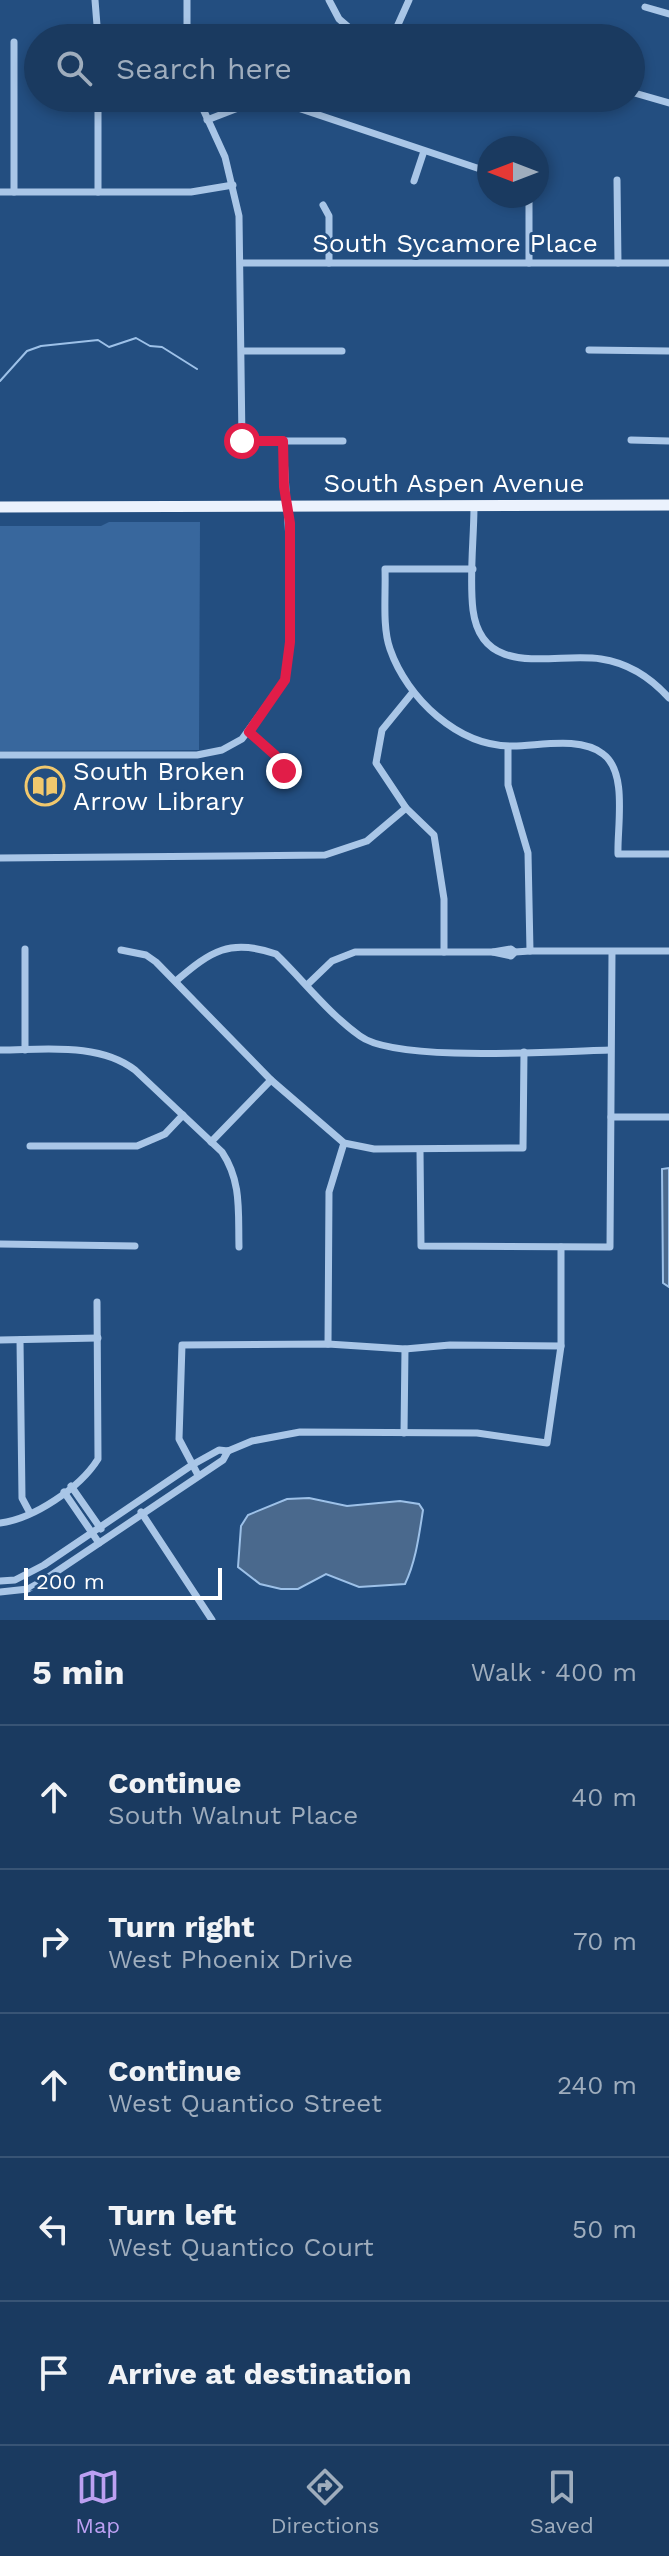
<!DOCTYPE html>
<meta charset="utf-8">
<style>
:root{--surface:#1a3a60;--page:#234166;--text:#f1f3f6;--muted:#9fadbd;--line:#385475;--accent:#bca0f2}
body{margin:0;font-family:"Work Sans",sans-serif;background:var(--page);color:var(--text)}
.compass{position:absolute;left:477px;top:136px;width:72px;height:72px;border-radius:50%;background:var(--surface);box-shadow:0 4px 12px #0003;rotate:270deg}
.scale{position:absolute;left:24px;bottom:20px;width:198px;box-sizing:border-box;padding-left:8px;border:4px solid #fff;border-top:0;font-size:22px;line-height:28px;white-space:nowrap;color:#fff;-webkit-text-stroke:6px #234e80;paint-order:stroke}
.stop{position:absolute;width:24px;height:24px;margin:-18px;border:6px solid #e11d48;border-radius:50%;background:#fff}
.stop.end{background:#e11d48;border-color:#fff;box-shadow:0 2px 8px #0008}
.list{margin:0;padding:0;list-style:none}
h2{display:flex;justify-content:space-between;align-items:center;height:104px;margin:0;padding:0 32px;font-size:34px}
h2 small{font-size:26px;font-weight:400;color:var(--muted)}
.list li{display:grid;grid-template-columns:52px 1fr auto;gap:24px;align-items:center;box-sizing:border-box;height:144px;padding:0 32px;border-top:2px solid var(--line)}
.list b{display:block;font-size:30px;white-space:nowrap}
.list p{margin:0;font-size:26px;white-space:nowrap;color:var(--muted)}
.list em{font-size:26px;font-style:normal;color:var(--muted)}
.icon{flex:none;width:44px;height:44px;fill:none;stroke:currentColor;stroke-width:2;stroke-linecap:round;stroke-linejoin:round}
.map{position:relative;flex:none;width:669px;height:1620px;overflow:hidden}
.search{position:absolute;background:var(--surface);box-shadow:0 4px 12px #0003;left:24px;right:24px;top:24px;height:88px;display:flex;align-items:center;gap:20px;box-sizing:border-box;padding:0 28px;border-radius:44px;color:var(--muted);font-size:30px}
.sheet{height:824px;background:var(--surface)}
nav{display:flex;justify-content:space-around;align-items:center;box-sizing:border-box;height:112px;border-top:2px solid var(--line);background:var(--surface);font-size:22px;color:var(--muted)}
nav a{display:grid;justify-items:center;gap:4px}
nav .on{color:var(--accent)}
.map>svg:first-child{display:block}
.green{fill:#38679d}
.water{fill:#4a698d;stroke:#9dc1e8;stroke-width:2}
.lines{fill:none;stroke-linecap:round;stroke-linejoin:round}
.stream{stroke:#9dc1e8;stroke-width:2}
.street{stroke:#a9c6e7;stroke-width:7}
.primary{stroke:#ebf2fd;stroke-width:11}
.route{stroke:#e11d48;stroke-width:10}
.labels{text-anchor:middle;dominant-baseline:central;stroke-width:6;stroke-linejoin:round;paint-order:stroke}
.street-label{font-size:26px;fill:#fff;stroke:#234e80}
.poi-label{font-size:26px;fill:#fff;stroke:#234e80;text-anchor:start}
</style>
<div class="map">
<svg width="669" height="1620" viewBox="0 0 669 1620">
<rect width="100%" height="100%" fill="#234e80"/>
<!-- green -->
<polygon class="green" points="109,522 200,522 199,750 0,751 0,526 101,526"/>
<!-- water -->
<g class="water">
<polygon points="669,1168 669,1287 663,1283 662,1169"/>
<path d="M309,1498l38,8 53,-5 19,3 4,6c-4,25 -7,51 -18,74l-46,3 -33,-13 -28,15h-17l-21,-5 -22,-17 3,-41 7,-11 39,-16z"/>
</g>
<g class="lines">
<!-- stream -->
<polyline class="stream" points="0,381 27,351 41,346 98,340 109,347 136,338 150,346 162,347 197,369"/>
<!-- street -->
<g class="street">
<polyline points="95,0 98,38"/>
<polyline points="187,0 187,38"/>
<polyline points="329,0 339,19 361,38"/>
<polyline points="645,7 669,14"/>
<polyline points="392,38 409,0"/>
<polyline points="14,42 14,192"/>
<polyline points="631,92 669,103"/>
<polyline points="98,98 98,192"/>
<polyline points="198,98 225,157 239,216 242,441 343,441"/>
<polyline points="207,120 251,103 283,103 489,172"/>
<polyline points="617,180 618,263"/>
<polyline points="414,181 424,151"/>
<polyline points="0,192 191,192 233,185"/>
<polyline points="529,196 529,263"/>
<polyline points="323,205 329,216 329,263"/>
<polyline points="242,263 669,263"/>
<polyline points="589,350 669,351"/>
<polyline points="242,351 342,351"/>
<polyline points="631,440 669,441"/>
<path d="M474,506c0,33 -5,71 -1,104 9,70 82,42 128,49 27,4 50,19 68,39"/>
<path d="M473,569h-88c1,24 -3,58 5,80 17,49 68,98 123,97 26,0 67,-10 90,8 25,18 14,73 15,100h51"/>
<polyline points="413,692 382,730 376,763 406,808 434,835 444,899 444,952"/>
<polyline points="249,732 275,755 284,771"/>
<polyline points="508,747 508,785 528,853 530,951"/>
<polyline points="0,755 197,755 222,750 242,739 285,680 290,642 290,556 283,441"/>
<polyline points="0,858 325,855 367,841 406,808"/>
<polyline points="25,949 25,1050"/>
<polyline points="121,950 146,955 156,962 271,1080 344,1143 374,1149 523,1148 524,1052"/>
<polyline points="493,952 511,956 515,952 530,951 669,951"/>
<path d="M176,981c35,-30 54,-43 100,-27 27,26 53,60 84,82 36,27 199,15 250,14"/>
<polyline points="307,985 332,961 355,952 493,952 511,949 515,952"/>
<path d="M0,1050c44,0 99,-8 135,20l87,82c20,30 16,60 17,95"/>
<polyline points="611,1117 669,1117"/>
<polyline points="211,1142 271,1080"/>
<polyline points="30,1146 137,1146 165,1134 183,1115"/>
<polyline points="420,1150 421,1246 610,1247 612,952"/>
<polyline points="0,1244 135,1246"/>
<polyline points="0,1340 98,1338"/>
<polyline points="20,1340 22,1498 30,1513"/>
<polyline points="328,1344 329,1192 344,1143"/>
<polyline points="404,1433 405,1349"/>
<polyline points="198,1475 179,1439 182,1345 328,1344 405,1349 450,1345 561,1346"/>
<polyline points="71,1486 101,1529"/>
<polyline points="64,1492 99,1543"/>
<polyline points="141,1512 212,1620"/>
<path d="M0,1523c33,-4 80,-35 98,-64l-1,-157"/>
<polyline points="0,1581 15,1580 44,1565 192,1465 219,1450 228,1451 252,1441 300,1432 477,1433 547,1443 561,1346 561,1247"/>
<polyline points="0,1592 28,1589 44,1580 223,1460 228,1451"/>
</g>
<!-- primary -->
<polyline class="primary" points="0,507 669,505"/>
</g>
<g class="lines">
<!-- route -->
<polyline class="route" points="242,441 283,441 284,487 290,523 290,642 285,680 249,732 275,755 284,771"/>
</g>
<!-- icons -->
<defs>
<g id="library-ring" transform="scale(2)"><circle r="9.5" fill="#234e80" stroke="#f1c86d" stroke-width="1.5"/><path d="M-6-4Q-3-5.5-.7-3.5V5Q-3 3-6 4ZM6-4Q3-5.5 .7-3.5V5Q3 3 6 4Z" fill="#f1c86d"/></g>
</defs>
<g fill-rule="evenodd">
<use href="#library-ring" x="45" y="786"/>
</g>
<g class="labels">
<!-- street labels -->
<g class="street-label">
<text x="455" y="243">South Sycamore Place</text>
<text x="454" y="483">South Aspen Avenue</text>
</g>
<!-- poi labels -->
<g class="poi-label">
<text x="73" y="771">South Broken<tspan x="73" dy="30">Arrow Library</tspan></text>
</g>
</g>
</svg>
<svg class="compass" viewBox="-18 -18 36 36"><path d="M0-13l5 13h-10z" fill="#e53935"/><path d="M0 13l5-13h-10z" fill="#9fadbd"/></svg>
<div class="scale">200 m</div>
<div class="stop" style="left:242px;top:441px"></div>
<div class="stop end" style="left:284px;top:771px"></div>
<div class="search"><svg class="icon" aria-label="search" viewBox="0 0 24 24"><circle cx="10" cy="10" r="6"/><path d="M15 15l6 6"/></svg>Search here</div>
</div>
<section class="sheet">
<h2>5 min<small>Walk · 400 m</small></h2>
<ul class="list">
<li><svg class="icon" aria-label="ahead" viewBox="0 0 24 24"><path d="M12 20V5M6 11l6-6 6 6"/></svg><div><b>Continue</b><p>South Walnut Place</p></div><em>40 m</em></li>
<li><svg class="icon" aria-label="right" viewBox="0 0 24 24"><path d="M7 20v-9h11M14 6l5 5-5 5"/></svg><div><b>Turn right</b><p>West Phoenix Drive</p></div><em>70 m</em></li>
<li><svg class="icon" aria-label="ahead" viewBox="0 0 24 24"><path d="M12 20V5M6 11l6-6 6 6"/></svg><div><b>Continue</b><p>West Quantico Street</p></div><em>240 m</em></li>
<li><svg class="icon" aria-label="left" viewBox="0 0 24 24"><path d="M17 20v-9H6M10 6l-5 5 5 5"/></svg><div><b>Turn left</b><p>West Quantico Court</p></div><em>50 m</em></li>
<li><svg class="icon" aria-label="arrive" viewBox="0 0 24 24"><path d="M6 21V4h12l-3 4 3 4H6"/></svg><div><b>Arrive at destination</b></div></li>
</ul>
</section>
<nav>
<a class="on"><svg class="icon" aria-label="map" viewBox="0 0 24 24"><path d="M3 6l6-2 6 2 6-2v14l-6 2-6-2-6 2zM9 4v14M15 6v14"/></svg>Map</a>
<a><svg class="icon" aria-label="directions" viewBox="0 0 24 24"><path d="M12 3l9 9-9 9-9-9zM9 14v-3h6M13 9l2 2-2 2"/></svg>Directions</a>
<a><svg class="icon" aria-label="saved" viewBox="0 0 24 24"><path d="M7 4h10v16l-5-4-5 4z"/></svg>Saved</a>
</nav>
